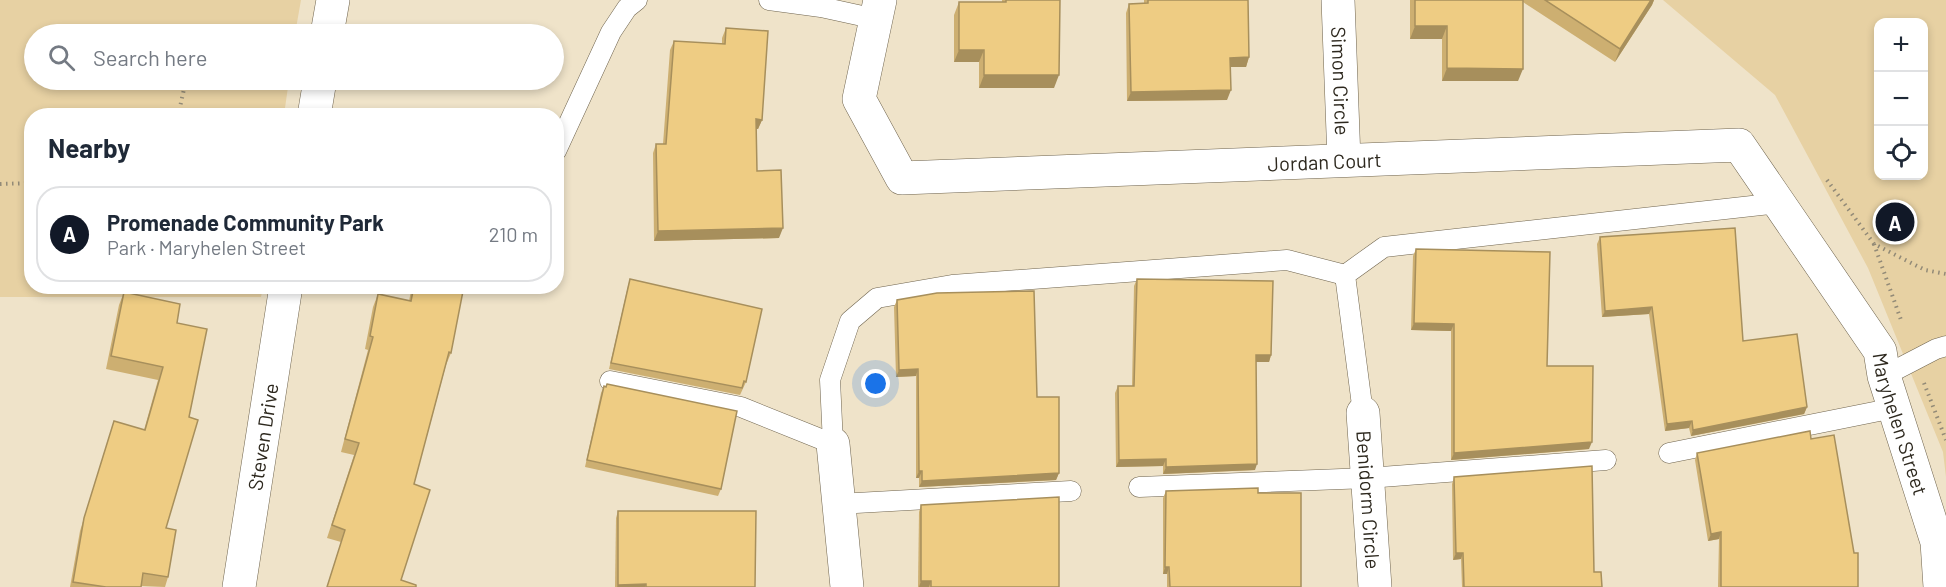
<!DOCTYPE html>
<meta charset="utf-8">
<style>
:root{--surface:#fff;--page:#f6f6f7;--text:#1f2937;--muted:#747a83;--line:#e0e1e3;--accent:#111827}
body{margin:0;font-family:Barlow,sans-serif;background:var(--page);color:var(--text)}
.controls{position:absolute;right:18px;top:18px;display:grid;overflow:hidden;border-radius:12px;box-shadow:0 3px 9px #0003}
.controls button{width:54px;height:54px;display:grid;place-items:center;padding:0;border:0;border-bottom:2px solid var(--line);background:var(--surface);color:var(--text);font:30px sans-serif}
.you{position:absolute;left:876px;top:384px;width:21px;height:21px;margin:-15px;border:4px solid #fff;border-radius:50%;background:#1a73e8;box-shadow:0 0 0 9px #1a73e833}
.badge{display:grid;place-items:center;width:39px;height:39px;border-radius:50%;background:var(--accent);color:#fff;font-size:20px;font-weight:700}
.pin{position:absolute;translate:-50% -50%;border:3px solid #fff;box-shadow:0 2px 6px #0006}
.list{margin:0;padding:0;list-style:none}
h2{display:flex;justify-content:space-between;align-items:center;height:78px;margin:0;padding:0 24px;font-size:26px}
h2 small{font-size:20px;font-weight:400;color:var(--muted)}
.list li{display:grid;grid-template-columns:39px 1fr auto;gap:18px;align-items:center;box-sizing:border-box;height:96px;margin:0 12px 12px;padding:0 12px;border:2px solid var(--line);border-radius:24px}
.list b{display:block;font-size:22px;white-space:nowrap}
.list p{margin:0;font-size:20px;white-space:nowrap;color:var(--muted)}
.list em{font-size:20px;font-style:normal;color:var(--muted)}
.icon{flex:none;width:33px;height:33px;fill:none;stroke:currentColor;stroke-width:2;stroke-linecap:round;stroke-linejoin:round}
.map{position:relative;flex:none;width:1946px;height:587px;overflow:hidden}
.search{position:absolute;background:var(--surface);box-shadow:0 3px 9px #0003;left:24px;top:24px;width:540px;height:66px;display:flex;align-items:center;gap:15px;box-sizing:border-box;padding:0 21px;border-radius:33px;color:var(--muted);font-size:22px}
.panel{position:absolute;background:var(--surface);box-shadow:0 3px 9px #0003;left:24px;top:108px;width:540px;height:186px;border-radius:24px}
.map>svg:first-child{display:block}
.green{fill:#e7d1a3;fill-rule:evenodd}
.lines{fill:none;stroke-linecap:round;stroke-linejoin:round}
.lane-casing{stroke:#6f644e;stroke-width:21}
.street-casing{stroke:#6f644e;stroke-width:34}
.path{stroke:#928a77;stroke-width:4;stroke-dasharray:1.5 4.5;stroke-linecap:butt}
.lane{stroke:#fff;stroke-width:20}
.street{stroke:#fff;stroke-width:33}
.wall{fill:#cdaf71}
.shaded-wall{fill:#a78f5c}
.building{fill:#eecc83;stroke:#a78f5c;stroke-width:1.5}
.labels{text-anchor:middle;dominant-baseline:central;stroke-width:4.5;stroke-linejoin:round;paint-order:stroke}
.street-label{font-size:20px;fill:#2d281e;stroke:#fdf0d6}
</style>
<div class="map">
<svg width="1946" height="587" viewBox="0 0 1946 587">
<rect width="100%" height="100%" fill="#efe3c9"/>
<!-- green -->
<g class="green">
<polygon points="0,0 301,0 295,34 34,34 34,80 289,80 284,115 32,116 32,286 263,287 261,297 0,297"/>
<path d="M1663,0h283v477l-3,-25 -75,-184 -93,-173zM1878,22h46v154h-46z"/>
</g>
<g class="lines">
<!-- lane casing -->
<g class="lane-casing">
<g id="lane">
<polyline points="769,0 821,7 876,19"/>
<polyline points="556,151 611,32 627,8 637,0"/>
<polyline points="1884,376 1936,349 1946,346"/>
<polyline points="610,381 741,407 833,444 830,380 850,321 877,298 952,285 1287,260 1345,275"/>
<polyline points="1363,413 1345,275 1384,247 1779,203"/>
<polyline points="1669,453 1894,408"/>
<polyline points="1139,487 1368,478 1606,460"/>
<polyline points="838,504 1071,491"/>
</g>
</g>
<!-- street casing -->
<g class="street-casing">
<g id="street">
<path id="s1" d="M880,0l-21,99 43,79 837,-33 141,206 4,25 53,166 3,45"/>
<path id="s2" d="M1338,0l6,160"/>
<polyline points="327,34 333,0"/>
<polyline points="314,116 320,80"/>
<path id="s3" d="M1363,413l12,174"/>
<polyline points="833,444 847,587"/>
<path id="s4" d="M239,587l47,-301"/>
</g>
</g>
<!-- path -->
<g class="path">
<polyline points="178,116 186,80"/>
<polyline points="1827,180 1874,244 1925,270 1946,274"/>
<polyline points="0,184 32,183"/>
<polyline points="1874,244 1901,320"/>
<polyline points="1924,383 1946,440"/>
</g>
<!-- lane -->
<use href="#lane" class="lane"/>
<!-- street -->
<use href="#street" class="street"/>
</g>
<!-- wall -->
<g class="wall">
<polygon points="1002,0 1060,0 1054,88 979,88 979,62 954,62 954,15 959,2 1002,2"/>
<polygon points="1144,0 1248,0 1249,57 1246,67 1230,67 1227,100 1127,101 1126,13 1129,4 1144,3"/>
<polygon points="1410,0 1654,0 1652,5 1615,62 1523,2 1518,81 1442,81 1442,39 1410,39"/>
<polygon points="726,28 762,120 758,129 756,129 757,171 779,238 654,241 653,153 656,144 663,144 670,50 674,41 722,44 722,38"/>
<polygon points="1600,237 1743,341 1807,407 1804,414 1691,436 1689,428 1665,431 1649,314 1602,317 1597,244"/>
<polygon points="1416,249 1547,366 1589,449 1451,460 1451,331 1411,330 1413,256"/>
<polygon points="630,279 746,382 740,395 609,369 628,286"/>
<polygon points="1137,279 1271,355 1269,362 1256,362 1255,470 1163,474 1163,466 1116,467 1115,393 1118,386 1132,386 1134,286"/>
<polygon points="412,286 464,286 451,353 446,365 414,484 401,580 416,587 327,587 341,542 327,538 354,455 341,452 368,350 365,349 373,307 378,294 409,301"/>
<polygon points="124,292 177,323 166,528 168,577 165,587 141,586 141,587 70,587 80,531 114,421 144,430 158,380 106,369 119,305"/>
<polygon points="897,300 1037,397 1059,473 1056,480 919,487 919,478 916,478 916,376 896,377 894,307"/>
<polygon points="604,386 721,489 718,496 585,467 601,393"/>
<polygon points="1811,439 1858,587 1718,587 1719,539 1708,541 1695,460 1697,453"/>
<polygon points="1454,477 1594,572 1602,587 1462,587 1461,559 1453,560 1452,484"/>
<polygon points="1166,491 1258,493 1301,587 1167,587 1167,574 1163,574 1163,498"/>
<polygon points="921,505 1059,587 918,587 919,512"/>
<polygon points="618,511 755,587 615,587 616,518"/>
</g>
<!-- shaded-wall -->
<g class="shaded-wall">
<polygon points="1651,0 1654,0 1652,5 1615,62 1620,49"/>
<polygon points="1415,26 1447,26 1442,39 1410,39"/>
<polygon points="959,50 984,50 979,62 954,62"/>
<polygon points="1249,57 1246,67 1227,67 1230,58"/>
<polygon points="1447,68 1523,69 1518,81 1442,81"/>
<polygon points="984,75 1059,75 1054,88 979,88"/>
<polygon points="1231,90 1227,100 1127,101 1131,92"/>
<polygon points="756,119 762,120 758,129 752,128"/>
<polygon points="783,228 779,238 654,241 658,231"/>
<polygon points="1652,307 1649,314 1602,317 1605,311"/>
<polygon points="1414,323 1454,324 1451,331 1411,330"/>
<polygon points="1256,355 1271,355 1269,362 1254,362"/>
<polygon points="918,369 916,376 896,377 899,370"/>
<polygon points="1807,407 1804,414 1691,436 1693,430"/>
<polygon points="1692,421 1689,428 1665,431 1667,424"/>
<polygon points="1592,442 1589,449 1451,460 1454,453"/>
<polygon points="1166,459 1163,466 1116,467 1119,460"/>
<polygon points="1257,464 1255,470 1163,474 1166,467"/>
<polygon points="919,471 922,471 919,478 916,478"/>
<polygon points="1059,473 1056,480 919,487 922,481"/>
<polygon points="1721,532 1719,539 1708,541 1711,534"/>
<polygon points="1456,553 1463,553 1461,559 1453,560"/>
<polygon points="1165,567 1169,567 1167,574 1163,574"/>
<polygon points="921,581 931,581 929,587 919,587"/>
<polygon points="646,584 645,587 617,587 618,585"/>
</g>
<!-- building -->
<g class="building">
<polygon points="1006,0 1060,0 1059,75 984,75 984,50 959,50 959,2 1006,2"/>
<polygon points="1148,0 1248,0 1249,57 1230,58 1231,90 1131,92 1129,4 1148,3"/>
<polygon points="1415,0 1523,0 1523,69 1447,68 1447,26 1415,26"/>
<polygon points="1545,0 1651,0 1620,49"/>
<polygon points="726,28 768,31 762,120 756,119 757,171 781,170 783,228 658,231 656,144 666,144 674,41 725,44"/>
<polygon points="1735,228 1743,341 1797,334 1807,407 1693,430 1692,421 1667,424 1652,307 1605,311 1600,237"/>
<polygon points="1416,249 1550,252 1547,366 1593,366 1592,442 1454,453 1454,324 1414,323"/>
<polygon points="630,279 762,309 746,382 744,381 742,388 611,363"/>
<polygon points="1137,279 1273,281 1271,355 1256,355 1257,464 1166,467 1166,459 1119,460 1118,386 1134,386"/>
<polygon points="414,286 464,286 451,353 449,352 414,484 430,490 401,580 416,585 416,587 327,587 345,530 332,525 359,443 345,439 373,337 370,336 378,294 411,301"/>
<polygon points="1034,291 1037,397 1059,397 1059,473 922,481 922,471 919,471 918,369 899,370 897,300 937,293"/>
<polygon points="124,292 180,304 177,323 207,329 189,417 198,420 166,528 176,530 168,577 143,573 141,587 106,587 73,582 84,518 114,421 145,430 163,367 111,356"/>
<polygon points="607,384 737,411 721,489 587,460 604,386 606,387"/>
<polygon points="1810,431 1811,439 1834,435 1854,553 1858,553 1858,587 1721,587 1721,532 1711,534 1697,453"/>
<polygon points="1592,466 1594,572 1601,572 1602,587 1464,587 1463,553 1456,553 1454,477"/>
<polygon points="1258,488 1258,493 1301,493 1301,587 1170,587 1169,567 1165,567 1166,491"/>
<polygon points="1059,497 1059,587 931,587 931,581 921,581 921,505"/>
<polygon points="618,511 756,511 755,587 646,587 646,584 618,585"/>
</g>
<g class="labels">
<!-- street labels -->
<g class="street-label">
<text stroke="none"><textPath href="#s2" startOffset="81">Simon Circle</textPath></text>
<text stroke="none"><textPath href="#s1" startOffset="614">Jordan Court</textPath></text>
<text stroke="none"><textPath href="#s1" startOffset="1354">Maryhelen Street</textPath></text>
<text stroke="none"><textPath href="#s4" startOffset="152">Steven Drive</textPath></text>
<text stroke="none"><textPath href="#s3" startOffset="87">Benidorm Circle</textPath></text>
</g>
</g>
</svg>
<div class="controls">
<button>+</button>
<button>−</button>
<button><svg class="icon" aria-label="locate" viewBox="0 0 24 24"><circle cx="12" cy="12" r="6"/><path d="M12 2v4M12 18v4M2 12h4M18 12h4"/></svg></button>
</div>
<div class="you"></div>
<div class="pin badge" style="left:1895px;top:222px">A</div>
<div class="search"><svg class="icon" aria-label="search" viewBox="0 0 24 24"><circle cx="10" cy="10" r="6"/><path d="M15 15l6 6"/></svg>Search here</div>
<section class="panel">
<h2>Nearby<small></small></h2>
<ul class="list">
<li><span class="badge">A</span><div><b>Promenade Community Park</b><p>Park · Maryhelen Street</p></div><em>210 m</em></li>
</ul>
</section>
</div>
